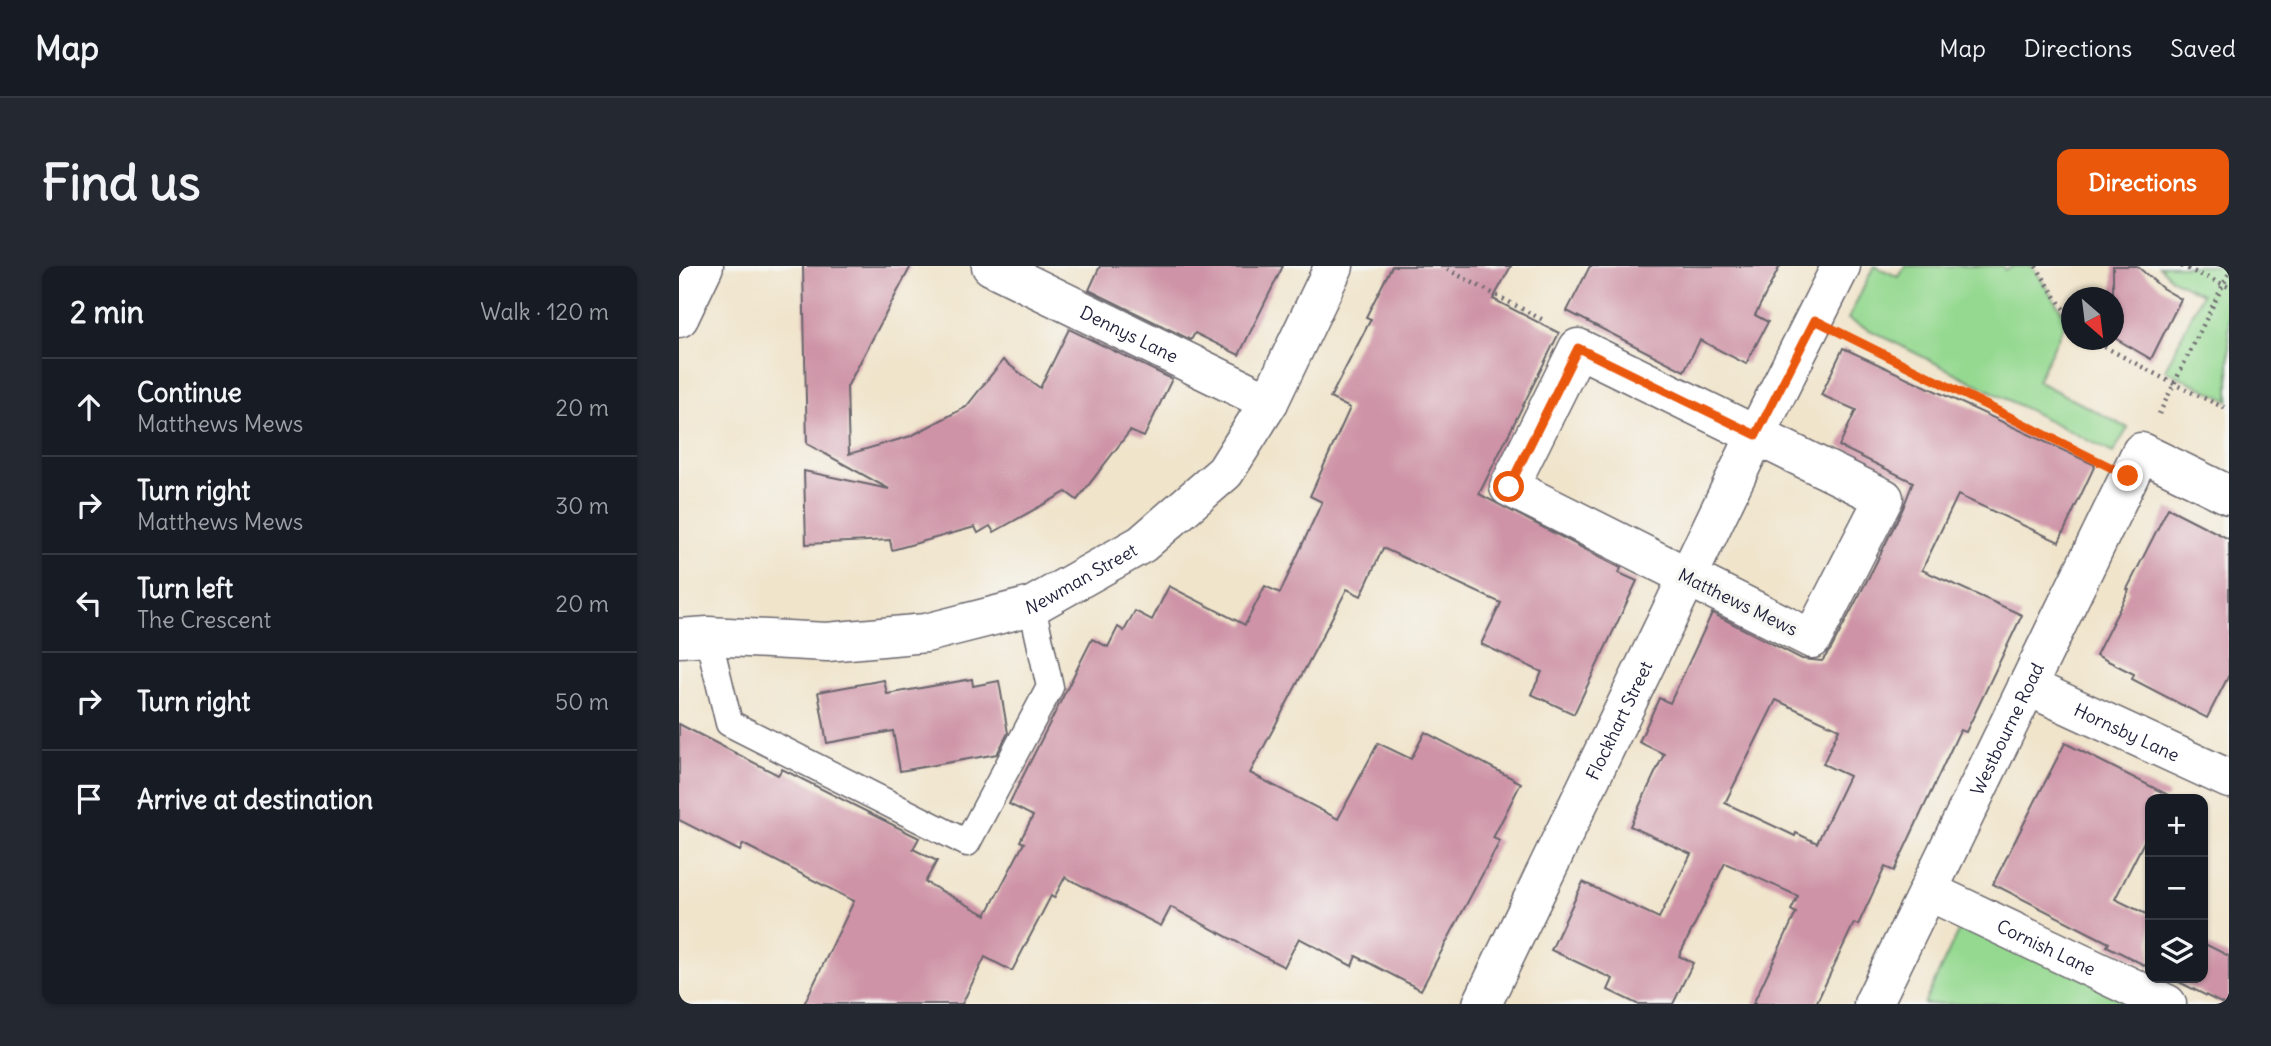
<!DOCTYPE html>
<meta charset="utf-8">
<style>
:root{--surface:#171b24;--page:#242831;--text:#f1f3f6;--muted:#9ea1a6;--line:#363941;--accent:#ea580c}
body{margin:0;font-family:Delius,sans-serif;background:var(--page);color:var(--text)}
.controls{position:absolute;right:21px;bottom:21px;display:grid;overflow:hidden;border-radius:14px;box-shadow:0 2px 5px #0004}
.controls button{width:63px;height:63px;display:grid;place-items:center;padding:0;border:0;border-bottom:2px solid var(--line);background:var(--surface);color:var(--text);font:35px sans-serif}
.compass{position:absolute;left:1382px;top:21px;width:63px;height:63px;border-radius:50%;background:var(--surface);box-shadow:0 2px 5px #0004;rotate:152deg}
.stop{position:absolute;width:21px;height:21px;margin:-16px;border:5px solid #ea580c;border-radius:50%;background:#fff}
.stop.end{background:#ea580c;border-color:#fff;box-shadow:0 2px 7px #0008}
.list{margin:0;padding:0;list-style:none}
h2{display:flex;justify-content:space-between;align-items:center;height:91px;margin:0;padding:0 28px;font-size:30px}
h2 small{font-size:23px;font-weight:400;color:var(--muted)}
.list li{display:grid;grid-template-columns:46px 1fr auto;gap:21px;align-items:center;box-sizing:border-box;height:98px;padding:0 28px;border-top:2px solid var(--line)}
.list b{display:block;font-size:26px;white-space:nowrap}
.list p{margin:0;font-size:23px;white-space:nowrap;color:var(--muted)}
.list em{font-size:23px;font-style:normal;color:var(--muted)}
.icon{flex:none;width:38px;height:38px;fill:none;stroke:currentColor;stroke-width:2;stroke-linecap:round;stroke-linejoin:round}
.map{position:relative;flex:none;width:1550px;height:738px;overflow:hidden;border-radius:14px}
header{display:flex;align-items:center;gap:42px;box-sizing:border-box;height:98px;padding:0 35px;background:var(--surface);border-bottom:2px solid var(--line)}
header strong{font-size:33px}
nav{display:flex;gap:38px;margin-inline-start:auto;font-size:24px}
.intro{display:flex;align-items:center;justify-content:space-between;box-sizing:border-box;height:168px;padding:0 42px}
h1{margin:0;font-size:49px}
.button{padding:18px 32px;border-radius:14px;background:var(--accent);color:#fff;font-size:24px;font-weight:700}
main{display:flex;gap:42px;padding:0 42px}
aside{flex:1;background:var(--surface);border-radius:14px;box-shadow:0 2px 5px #0004}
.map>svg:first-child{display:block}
.green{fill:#95d991;stroke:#5c7e66;stroke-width:2}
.building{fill:#ce93a6;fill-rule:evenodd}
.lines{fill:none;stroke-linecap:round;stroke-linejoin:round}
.lane-casing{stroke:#6a666d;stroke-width:29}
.street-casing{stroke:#6a666d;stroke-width:41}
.path{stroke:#6a666d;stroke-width:4.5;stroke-dasharray:2 5;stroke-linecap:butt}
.lane{stroke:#fff;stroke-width:26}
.street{stroke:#fff;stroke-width:38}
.route{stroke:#ea580c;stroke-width:9}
.labels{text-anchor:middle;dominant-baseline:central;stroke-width:7;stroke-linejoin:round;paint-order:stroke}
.street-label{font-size:18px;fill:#22223b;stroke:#f6f6f2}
</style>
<header>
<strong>Map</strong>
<nav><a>Map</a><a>Directions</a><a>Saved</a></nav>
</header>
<div class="intro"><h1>Find us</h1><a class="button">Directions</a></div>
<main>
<aside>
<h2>2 min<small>Walk · 120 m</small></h2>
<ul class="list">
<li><svg class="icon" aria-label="ahead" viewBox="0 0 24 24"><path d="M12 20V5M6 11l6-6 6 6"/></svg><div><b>Continue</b><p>Matthews Mews</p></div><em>20 m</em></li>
<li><svg class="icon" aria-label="right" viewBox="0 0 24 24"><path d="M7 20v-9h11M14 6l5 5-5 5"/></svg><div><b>Turn right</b><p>Matthews Mews</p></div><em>30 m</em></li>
<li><svg class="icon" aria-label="left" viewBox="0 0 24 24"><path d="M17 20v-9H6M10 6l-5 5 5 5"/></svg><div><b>Turn left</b><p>The Crescent</p></div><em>20 m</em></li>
<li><svg class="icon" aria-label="right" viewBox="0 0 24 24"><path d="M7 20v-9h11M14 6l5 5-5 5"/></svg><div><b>Turn right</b></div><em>50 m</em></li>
<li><svg class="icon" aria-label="arrive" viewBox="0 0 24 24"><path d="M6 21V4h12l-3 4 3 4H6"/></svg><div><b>Arrive at destination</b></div></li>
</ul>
</aside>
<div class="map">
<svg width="1550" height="738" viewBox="0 0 1550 738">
<rect width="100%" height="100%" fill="#f6f6f2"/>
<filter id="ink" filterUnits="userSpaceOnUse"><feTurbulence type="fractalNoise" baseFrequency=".0143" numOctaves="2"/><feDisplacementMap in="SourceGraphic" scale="14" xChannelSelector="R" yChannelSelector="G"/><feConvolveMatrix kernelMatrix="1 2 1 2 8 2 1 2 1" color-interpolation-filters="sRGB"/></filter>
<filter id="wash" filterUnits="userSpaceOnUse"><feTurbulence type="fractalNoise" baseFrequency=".00686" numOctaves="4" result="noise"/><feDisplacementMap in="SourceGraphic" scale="28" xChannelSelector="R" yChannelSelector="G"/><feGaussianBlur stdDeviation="1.57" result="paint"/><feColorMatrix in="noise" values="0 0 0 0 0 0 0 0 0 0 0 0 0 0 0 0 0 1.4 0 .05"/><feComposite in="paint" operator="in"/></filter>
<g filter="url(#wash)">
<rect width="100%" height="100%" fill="#f0e4cb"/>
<!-- green -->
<g class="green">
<polygon points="1195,0 1220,11 1226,0 1324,0 1326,4 1335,0 1353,0 1388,53 1358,115 1449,162 1434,187 1169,53"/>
<polygon points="1480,0 1550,0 1550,135 1486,104 1523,28 1493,13"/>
<polygon points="1284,655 1464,738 1245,738"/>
</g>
<g id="blocks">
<!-- building -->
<g class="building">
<polygon points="124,0 232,0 168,121 170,188 232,170 287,141 324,94 361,122 390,63 493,113 465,171 451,165 398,234 387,226 315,266 311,260 299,267 296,261 213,284 211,274 127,278 125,205 210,223 128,178"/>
<polygon points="421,0 604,0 560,89 516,67 512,74 410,24"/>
<polygon points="713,0 832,0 814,33 880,67 800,228 942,302 940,307 958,315 895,448 852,428 863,406 802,378 822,337 704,282 682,330 668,323 637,382 571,507 659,553 699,477 732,493 746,466 842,517 814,572 821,575 742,724 677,690 673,700 620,672 605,701 492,641 482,660 386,611 375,632 372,630 333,705 306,691 283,738 125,738 175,635 64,578 61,585 0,554 0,458 99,509 103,503 240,572 234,583 258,595 246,616 307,649 345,577 341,575 354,550 330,538 413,373 429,381 439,361 445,365 456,345 473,354 490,320 566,359 586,320 601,327 643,236 631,230 671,142 651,132 692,53 687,51"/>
<polygon points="911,0 1101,0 1076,49 1089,56 1067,98 1021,74 1005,105 888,45"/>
<polygon points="1434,0 1458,0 1483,22 1502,33 1472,93 1434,71"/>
<path d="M1164,82l252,117 -36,77 -101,-47 -36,75 100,45 -56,117 -6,-2 -66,141 -9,-4 -27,58 -4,-2 -38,81h-63l43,-91 -5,-3 7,-14 -73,-33 -46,93 14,7 -20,41h-36l-29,-14 5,-11 -62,-29 32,-68 76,36 32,-64 -61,-28 34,-72 -25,-12 20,-44 11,5 42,-90 90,46 20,2 9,-12 43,-82 29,-59 10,-26 -74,-36 17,-36 -35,-15zM1097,434l63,29 -16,35 26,12 -32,67 -21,-10 -1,3 -70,-33z"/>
<polygon points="1489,242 1550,273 1550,409 1528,452 1453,413 1455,408 1417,389 1450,324 1448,323"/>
<polygon points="293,413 294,420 320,415 329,467 318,488 221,505 214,465 148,477 139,426 205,414 208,428"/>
<polygon points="1386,477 1489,529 1487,533 1471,533 1471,564 1436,633 1471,650 1471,702 1428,680 1430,677 1314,618"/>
<polygon points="1524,677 1550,690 1550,738 1544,738 1492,712 1524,712"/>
</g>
</g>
</g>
<g filter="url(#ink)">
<use href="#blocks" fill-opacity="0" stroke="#6a666d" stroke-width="2"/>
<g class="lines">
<!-- lane casing -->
<g class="lane-casing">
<polyline id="lane" points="29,370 50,457 288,577 371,421 353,340"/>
</g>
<!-- street casing -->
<g class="street-casing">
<g id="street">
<path id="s1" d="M312,0l278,136"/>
<polyline points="0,52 25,0"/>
<polygon points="899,82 1205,232 1133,373 830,221"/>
<path id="s2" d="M0,372l29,-2 119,6 99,-9 106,-27 110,-62 83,-72 44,-70 65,-136"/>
<path id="s3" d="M1348,420l202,93"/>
<path id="s4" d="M1249,625l239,113"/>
<path id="s5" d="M803,738l274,-569 85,-169"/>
<path id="s6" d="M1194,738l268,-552 88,43"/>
</g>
</g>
<!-- path -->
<g class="path">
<polyline points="762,0 866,55"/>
<polyline points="1357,0 1383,41 1392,51"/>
<polyline points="1502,0 1550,21"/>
<polyline points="1174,73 1411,191"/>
<polyline points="1413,74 1495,118 1550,144"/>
<polyline points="1480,148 1550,7"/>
</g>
<!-- lane -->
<use href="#lane" class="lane"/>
<!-- street -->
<use href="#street" class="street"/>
</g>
</g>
<g class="lines" filter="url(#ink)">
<!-- route -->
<polyline class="route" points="830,221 899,82 1077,169 1136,54 1449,210"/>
</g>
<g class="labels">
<!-- street labels -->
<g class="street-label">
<text stroke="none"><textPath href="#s1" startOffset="154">Dennys Lane</textPath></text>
<text stroke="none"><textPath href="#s2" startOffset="413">Newman Street</textPath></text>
<text transform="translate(1059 336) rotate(26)">Matthews Mews</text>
<text stroke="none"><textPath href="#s5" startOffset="315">Flockhart Street</textPath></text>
<text stroke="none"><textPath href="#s6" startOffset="306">Westbourne Road</textPath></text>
<text stroke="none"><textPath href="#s3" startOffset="110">Hornsby Lane</textPath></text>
<text stroke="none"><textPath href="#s4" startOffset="131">Cornish Lane</textPath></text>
</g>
</g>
</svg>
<div class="controls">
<button>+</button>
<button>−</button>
<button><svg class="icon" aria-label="layers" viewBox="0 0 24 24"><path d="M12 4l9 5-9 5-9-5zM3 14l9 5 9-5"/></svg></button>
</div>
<svg class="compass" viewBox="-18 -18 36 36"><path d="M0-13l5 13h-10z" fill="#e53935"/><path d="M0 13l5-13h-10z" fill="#9ea1a6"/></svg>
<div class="stop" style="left:830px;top:221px"></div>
<div class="stop end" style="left:1449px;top:210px"></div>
</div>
</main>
